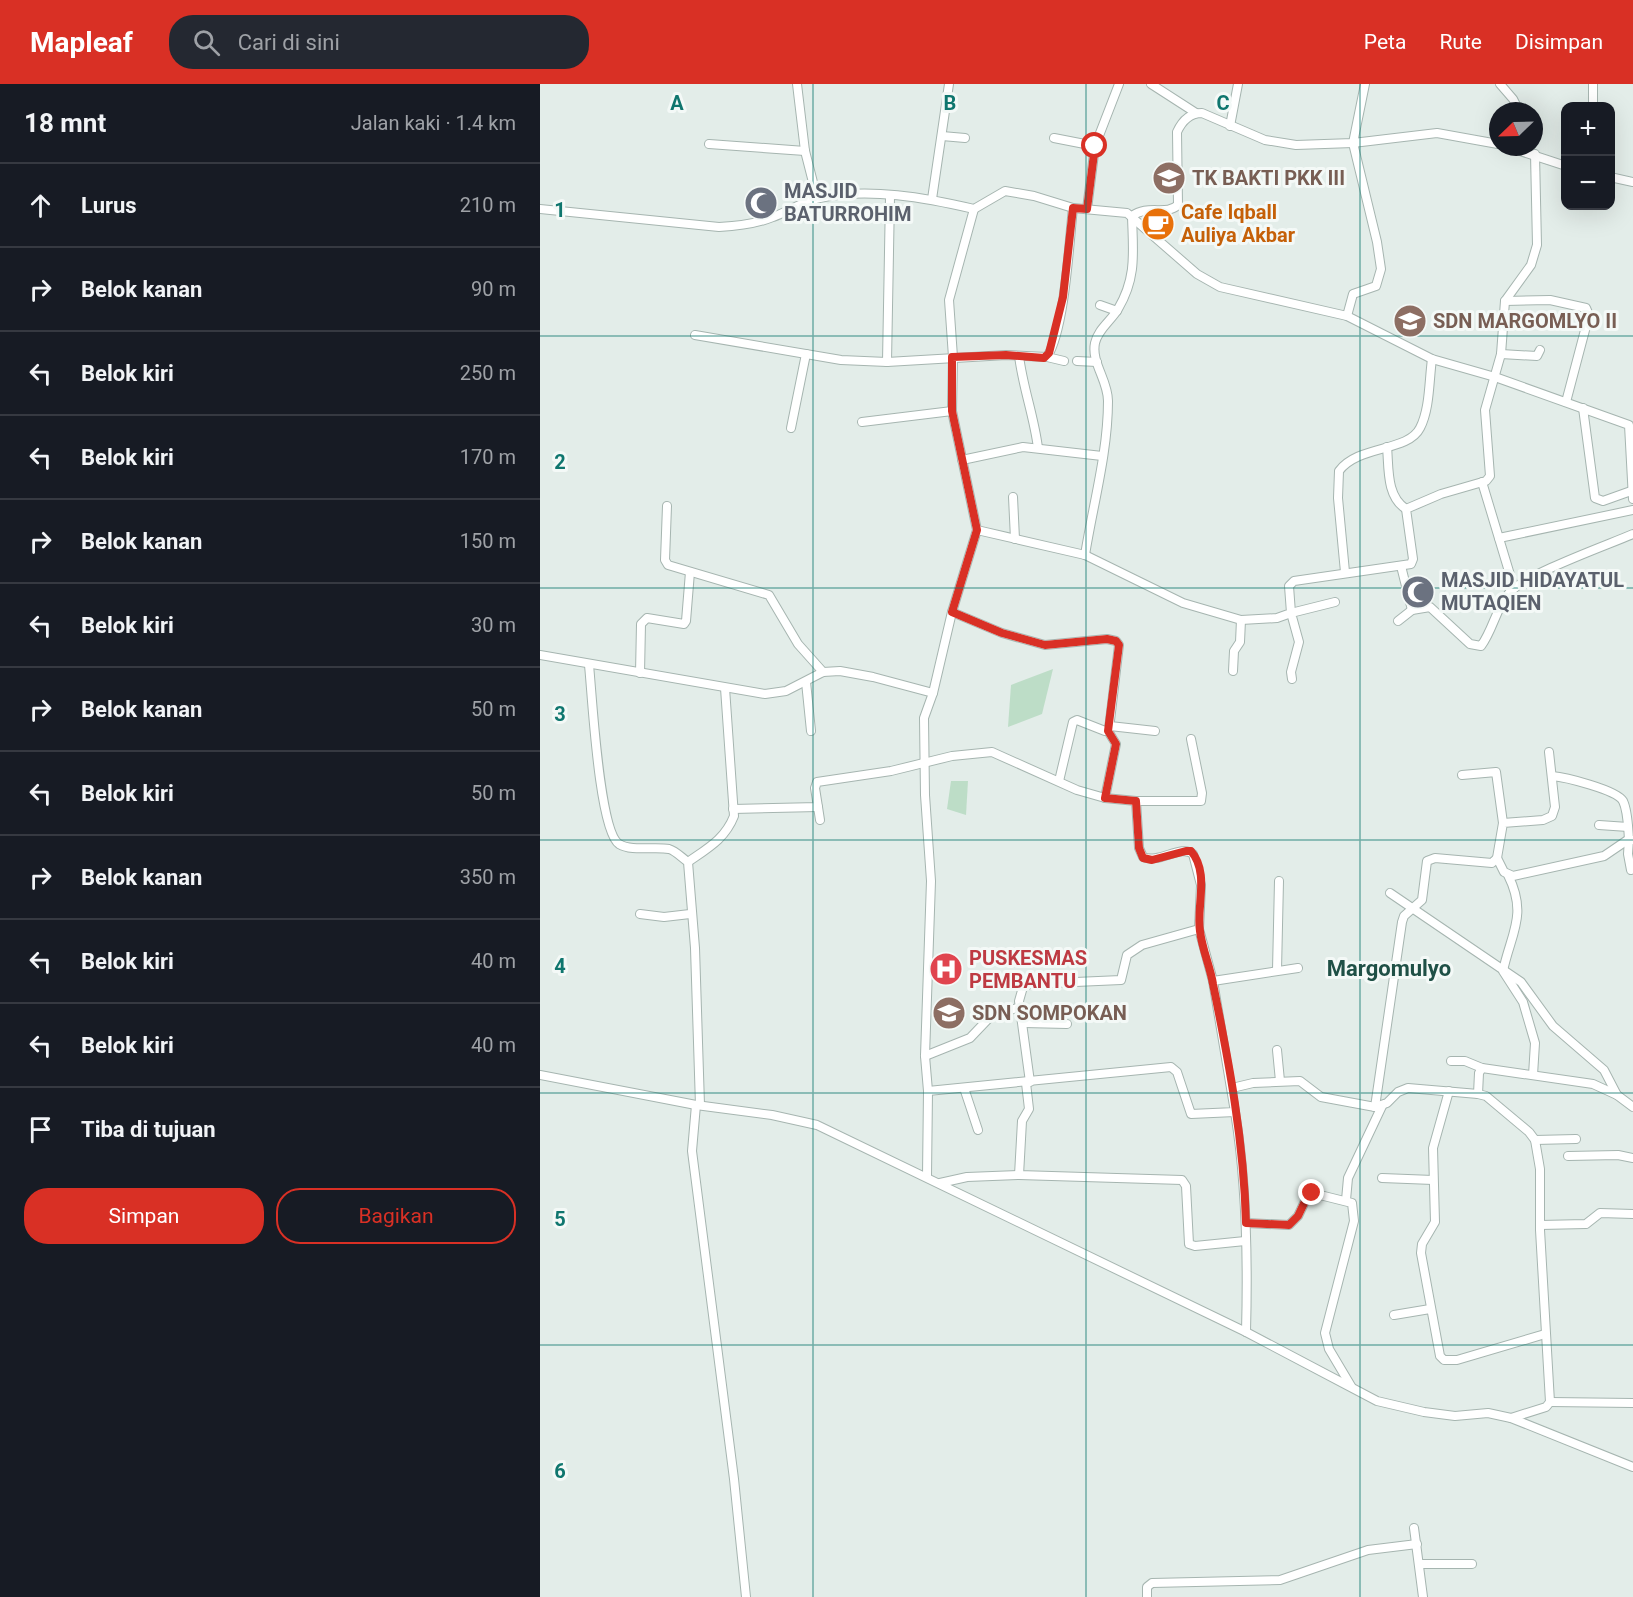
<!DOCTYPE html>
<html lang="id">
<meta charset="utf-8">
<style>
:root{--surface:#171b24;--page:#242831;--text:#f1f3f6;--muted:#9ea1a6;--line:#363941;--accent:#d93025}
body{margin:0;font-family:Roboto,sans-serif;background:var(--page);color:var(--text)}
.controls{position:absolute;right:18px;top:18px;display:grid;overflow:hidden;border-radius:12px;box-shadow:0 6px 24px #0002}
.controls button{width:54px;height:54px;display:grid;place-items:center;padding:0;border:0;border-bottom:2px solid var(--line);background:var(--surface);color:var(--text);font:30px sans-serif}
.compass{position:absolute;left:949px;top:18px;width:54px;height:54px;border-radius:50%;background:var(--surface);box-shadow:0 6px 24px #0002;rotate:247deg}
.stop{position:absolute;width:18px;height:18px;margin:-14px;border:4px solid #d93025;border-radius:50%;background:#fff}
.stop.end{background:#d93025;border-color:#fff;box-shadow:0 2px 6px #0008}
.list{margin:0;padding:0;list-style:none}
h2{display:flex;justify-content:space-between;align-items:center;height:78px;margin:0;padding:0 24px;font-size:26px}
h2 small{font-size:20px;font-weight:400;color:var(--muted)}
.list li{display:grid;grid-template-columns:39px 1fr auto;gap:18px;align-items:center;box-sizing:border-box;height:84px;padding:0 24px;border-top:2px solid var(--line)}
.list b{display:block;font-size:22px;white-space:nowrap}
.list em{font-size:20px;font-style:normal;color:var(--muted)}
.actions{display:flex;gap:12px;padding:18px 24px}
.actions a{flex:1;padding:14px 0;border:2px solid var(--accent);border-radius:24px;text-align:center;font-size:21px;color:var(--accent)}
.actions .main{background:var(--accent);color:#fff}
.icon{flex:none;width:33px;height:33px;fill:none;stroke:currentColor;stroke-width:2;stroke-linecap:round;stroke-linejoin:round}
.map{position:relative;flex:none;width:1093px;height:1513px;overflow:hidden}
header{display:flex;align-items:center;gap:36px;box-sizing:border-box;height:84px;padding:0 30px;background:var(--accent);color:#fff}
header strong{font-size:28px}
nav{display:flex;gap:33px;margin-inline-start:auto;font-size:21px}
.search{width:420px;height:54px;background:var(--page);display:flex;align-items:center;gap:15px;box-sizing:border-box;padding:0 21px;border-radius:24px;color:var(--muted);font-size:22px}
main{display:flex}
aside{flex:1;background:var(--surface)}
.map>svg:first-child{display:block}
.green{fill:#bdddc7}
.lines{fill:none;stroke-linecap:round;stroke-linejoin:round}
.minor-casing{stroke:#a6b5b0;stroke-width:10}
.minor{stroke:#fff;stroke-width:8}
.route{stroke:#d93025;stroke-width:8}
.grid{fill:none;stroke:#0f766e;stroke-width:1.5;stroke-opacity:0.55}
.labels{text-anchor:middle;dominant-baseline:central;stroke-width:6;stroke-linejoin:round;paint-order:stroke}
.education-label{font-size:20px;font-weight:bold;fill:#785e54;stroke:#f4f9f7;text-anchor:start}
.worship-label{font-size:20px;font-weight:bold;fill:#5b616d;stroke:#f4f9f7;text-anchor:start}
.food-label{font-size:20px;font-weight:bold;fill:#c56008;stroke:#f4f9f7;text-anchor:start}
.health-label{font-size:20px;font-weight:bold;fill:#be3a42;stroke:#f4f9f7;text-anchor:start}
.quarter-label{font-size:22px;font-weight:bold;fill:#1f5046;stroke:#f4f9f7}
.grid-label{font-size:20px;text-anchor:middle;font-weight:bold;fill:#0f766e;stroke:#f4f9f7;stroke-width:6;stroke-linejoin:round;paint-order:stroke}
</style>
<header>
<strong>Mapleaf</strong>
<div class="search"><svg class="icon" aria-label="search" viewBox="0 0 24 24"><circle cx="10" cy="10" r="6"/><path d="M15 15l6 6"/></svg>Cari di sini</div>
<nav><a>Peta</a><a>Rute</a><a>Disimpan</a></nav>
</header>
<main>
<aside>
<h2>18 mnt<small>Jalan kaki · 1.4 km</small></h2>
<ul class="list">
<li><svg class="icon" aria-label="ahead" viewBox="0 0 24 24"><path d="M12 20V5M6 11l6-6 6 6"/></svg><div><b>Lurus</b></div><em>210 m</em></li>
<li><svg class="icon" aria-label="right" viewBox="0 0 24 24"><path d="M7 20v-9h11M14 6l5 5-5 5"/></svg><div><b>Belok kanan</b></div><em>90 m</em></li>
<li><svg class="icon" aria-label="left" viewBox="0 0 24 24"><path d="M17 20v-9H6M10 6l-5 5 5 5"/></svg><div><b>Belok kiri</b></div><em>250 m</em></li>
<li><svg class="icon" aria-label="left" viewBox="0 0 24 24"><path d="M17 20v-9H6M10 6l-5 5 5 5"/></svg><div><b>Belok kiri</b></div><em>170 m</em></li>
<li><svg class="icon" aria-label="right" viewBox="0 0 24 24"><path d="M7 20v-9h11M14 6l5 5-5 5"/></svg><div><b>Belok kanan</b></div><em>150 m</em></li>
<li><svg class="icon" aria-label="left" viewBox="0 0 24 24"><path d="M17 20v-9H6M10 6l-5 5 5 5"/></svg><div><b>Belok kiri</b></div><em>30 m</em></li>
<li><svg class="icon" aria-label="right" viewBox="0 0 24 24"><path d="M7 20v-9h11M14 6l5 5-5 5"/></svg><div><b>Belok kanan</b></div><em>50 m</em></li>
<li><svg class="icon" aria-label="left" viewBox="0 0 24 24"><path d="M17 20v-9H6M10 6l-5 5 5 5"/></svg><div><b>Belok kiri</b></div><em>50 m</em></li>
<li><svg class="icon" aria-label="right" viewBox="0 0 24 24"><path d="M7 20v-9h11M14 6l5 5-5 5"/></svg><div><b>Belok kanan</b></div><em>350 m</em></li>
<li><svg class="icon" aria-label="left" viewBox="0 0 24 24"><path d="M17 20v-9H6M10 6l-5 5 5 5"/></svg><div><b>Belok kiri</b></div><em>40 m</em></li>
<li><svg class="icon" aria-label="left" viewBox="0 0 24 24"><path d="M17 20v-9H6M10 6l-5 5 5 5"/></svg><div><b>Belok kiri</b></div><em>40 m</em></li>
<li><svg class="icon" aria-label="arrive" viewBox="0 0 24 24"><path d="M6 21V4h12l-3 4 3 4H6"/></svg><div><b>Tiba di tujuan</b></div></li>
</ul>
<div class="actions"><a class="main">Simpan</a><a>Bagikan</a></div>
</aside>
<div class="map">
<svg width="1093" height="1513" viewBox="0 0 1093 1513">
<rect width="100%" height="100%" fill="#e3ede9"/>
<!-- green -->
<g class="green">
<polygon points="513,585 502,630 468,643 471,601"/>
<polygon points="411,697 428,697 426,731 407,725"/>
</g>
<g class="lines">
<!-- minor casing -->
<g class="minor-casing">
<g id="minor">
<polyline points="257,0 265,67 277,114"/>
<polyline points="611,0 656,29"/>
<polyline points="960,0 973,15 979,27"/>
<polyline points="1053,22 1053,0"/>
<polyline points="690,42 698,0"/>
<polyline points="402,52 425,54"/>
<polyline points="514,54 555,62"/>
<polyline points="169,60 265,67"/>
<polyline points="968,63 1026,82"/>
<polyline points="1070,93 1093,98"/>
<polyline points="392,115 409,0"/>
<path d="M0,125l179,18c19,-1 37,-3 54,-10 16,-6 31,-16 47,-19 48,-11 107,0 154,11l31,-18 29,5 39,12 54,5 70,61 23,13 127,29 85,43 63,18 134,48 4,74"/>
<polyline points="547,125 555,62 579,0"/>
<polyline points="965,217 1010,216 1046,224 1049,231 1026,318"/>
<polyline points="560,221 577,227"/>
<polyline points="807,232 813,210 836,202 841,185 837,158 813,59 825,0"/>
<path d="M155,251l146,25 46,2 119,-7 41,2c18,-28 22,-114 26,-149"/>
<polyline points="961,270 997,272 1000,266"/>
<path d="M479,272c4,32 15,60 19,92"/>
<polyline points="507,273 524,277"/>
<polyline points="537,277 557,278"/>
<polyline points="347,278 350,113"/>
<polyline points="1043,324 1055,414 1063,417 1091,407"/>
<polyline points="322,338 412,327"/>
<polyline points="251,344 266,270"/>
<path d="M847,363c2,21 -1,49 19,62"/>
<polyline points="422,376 483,363 562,372"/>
<polyline points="942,398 974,504"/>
<polyline points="473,413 475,455"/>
<polyline points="127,422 125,476 128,481 229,511 258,560 283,588"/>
<polyline points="437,446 545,471 643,519 701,536 737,534 751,529 749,502 754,497 871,480 873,475 866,425 901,410 946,397 950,392 945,326 961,270 965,217 991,181 997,161 995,70"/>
<polyline points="959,454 1093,426"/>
<path d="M545,471c8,-50 23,-103 23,-154 0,-21 -17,-38 -13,-58 3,-14 16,-22 23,-34 19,-32 15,-57 14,-93 16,-12 34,0 46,-11l-1,-73c5,-11 13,-19 25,-19l63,27 31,5 57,-2 84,-10 61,11"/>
<polyline points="861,482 872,526"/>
<path d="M805,488l-7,-74 1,-27c19,-26 69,-19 81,-43 10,-19 9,-48 12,-69"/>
<polyline points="412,528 462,549 505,561 567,555 576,557 579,561 569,645 565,647 537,636 533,638 519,697"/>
<path d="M858,537l14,-11 18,-3 40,37 11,2c12,-16 15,-38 28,-53 17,-19 96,-47 124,-59"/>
<polyline points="0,571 225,610 246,607 283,588 300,587 333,593 393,609"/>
<path d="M49,581c3,28 10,166 30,179 13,8 35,2 50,5 7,2 13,9 19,13l7,86 5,157"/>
<polyline points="693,587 694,567 700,558 701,536"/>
<polyline points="100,589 101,540 107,534 144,540 146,537 150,488"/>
<polyline points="752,595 751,588 759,558 751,529 795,518"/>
<polyline points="266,598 271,647"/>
<polyline points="570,642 615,647"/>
<polyline points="922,691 956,688 963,739"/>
<path d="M1012,692c13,1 65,14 71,25 5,10 5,27 6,38l4,1"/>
<polyline points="565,714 576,660 568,647"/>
<polyline points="596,717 661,717 662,709 651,655"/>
<polyline points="278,723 280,736"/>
<path d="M193,725l85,-2 -3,-19 2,-6 74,-11 61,-15 40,-4 85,38 28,8 31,3 3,47 4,9c16,7 38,-13 50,-3l8,31 -2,44 14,52 22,131 -44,2 -14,-42 -6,-5 -243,24"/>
<polyline points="1059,741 1088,743"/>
<polyline points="1089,755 1088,770 1091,786"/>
<polyline points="957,774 964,788 973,792 1064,772 1089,755"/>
<path d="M148,778c20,-14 37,-23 46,-46l-9,-128"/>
<path d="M968,791c20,40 3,58 -5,96l20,31 12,41 -2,32"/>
<polyline points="850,809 981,898 1013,942 1064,986 1077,1011"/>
<polyline points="100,830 124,833 150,830"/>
<polyline points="737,886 739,797"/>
<polyline points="673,897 758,884"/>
<polyline points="484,939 527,940"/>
<polyline points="737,966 740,997"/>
<polyline points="385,972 430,954 451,932 480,923"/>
<polyline points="911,977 925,977 942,984 1053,1000 1077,1011 1093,1023"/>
<polyline points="0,991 156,1021 232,1031 277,1041 706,1248 837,1317 884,1328 915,1332 948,1329 971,1334 1093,1383"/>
<polyline points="490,998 479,917 483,903 490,900 581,896 587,871 602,861 659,845"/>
<polyline points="486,999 489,1025 482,1037 479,1091 642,1096 646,1102 649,1160 655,1162 705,1157"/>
<polyline points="424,1004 438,1046"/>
<polyline points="692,1004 713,999 760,997 781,1013 835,1023 847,1019 858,1008 868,1004 938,1010 946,1012 989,1048 995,1056 1000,1085 1000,1146 1010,1318 1006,1323 971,1334"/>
<polyline points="909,1007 893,1064 895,1138 882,1160 881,1169 900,1272 904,1276 917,1276 1005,1250"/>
<polyline points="938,1010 939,989 942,984"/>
<polyline points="156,1021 152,1067 194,1395 206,1513"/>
<polyline points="835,1023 862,838 864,832 882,816 887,777 895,774 952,779 957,774 963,739 1003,736 1012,732 1015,723 1009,668"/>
<path d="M695,1028c12,73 13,147 11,220"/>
<polyline points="995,1056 1036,1055"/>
<polyline points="1028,1072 1078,1071 1093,1074"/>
<polyline points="387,1092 388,1007 385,972 391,797 385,711 384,634 393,609 412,528 437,446 412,327 413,273 409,216 434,125"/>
<polyline points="842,1094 893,1096"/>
<polyline points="400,1099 427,1093 479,1091"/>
<polyline points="806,1116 808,1094 842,1022"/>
<polyline points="706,1139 749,1141 758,1132 768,1111 772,1109 812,1119 814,1137 785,1249 789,1265 811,1302"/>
<polyline points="1000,1141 1046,1140 1060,1129 1093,1130"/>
<polyline points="854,1231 890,1225"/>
<polyline points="1010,1318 1093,1319"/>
<polyline points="874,1444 883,1513"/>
<polyline points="880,1480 932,1480"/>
<polyline points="607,1513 607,1503 612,1499 740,1496 828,1466 877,1460"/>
</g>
</g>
<!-- minor -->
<use href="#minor" class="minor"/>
</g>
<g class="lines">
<!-- route -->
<path class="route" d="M555,62l-8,63 -14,-1 -10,89 -14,56 -5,5 -38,-3 -54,2v54l25,119 -25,82 50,21 43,12 62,-6 9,2 3,4 -11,86 8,13 -11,54 31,3 3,47 4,10 9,2 34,-9h5c19,22 5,55 9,80 2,18 10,35 13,53 16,78 31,158 33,239l43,2 9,-9 10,-21 4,-2"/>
</g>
<!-- grid -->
<path class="grid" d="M273,0v1513M546,0v1513M820,0v1513M0,252h1093M0,504h1093M0,756h1093M0,1009h1093M0,1261h1093"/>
<!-- icons -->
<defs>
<g id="school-disc" transform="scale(1.725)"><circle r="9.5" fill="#8d6e63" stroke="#f4f9f7"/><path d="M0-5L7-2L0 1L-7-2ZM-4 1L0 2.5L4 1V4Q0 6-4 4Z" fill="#fff"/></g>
<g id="mosque-disc" transform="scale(1.725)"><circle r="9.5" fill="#6b7280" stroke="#f4f9f7"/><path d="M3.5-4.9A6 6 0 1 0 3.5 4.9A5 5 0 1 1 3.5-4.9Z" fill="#fff"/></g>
<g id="cafe-disc" transform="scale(1.725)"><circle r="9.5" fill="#e8710a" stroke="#f4f9f7"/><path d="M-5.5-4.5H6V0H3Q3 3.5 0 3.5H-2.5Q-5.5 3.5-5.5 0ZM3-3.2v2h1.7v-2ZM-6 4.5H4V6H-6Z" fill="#fff"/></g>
<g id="hospital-disc" transform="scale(1.725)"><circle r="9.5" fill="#e0444e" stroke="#f4f9f7"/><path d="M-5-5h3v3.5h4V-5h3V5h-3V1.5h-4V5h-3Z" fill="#fff"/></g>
</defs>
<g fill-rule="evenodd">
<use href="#school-disc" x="629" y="94"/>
<use href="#mosque-disc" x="221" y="119"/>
<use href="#cafe-disc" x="618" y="140"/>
<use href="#school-disc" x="870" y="237"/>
<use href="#mosque-disc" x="878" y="508"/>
<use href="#hospital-disc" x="406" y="885"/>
<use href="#school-disc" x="409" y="929"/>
</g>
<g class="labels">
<!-- education labels -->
<g class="education-label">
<text x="652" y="94">TK BAKTI PKK III</text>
<text x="893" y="237">SDN MARGOMLYO II</text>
<text x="432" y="929">SDN SOMPOKAN</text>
</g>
<!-- worship labels -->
<g class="worship-label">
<text x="244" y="107">MASJID<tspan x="244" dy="23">BATURROHIM</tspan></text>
<text x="901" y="496">MASJID HIDAYATUL<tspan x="901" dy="23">MUTAQIEN</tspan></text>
</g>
<!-- food labels -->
<g class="food-label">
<text x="641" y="128">Cafe Iqball<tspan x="641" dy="23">Auliya Akbar</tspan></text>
</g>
<!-- health labels -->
<g class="health-label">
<text x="429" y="874">PUSKESMAS<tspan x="429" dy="23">PEMBANTU</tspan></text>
</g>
<!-- quarter labels -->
<g class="quarter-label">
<text x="849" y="884">Margomulyo</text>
</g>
</g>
<g class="grid-label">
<text x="137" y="26">A</text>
<text x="410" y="26">B</text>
<text x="683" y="26">C</text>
<text x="20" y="133">1</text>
<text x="20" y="385">2</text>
<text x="20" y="637">3</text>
<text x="20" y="889">4</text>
<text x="20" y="1142">5</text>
<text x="20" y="1394">6</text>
</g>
</svg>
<div class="controls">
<button>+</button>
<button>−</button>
</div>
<svg class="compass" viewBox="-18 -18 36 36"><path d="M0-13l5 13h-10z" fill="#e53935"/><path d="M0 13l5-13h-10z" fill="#9ea1a6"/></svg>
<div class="stop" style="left:555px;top:62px"></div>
<div class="stop end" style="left:772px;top:1109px"></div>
</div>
</main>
